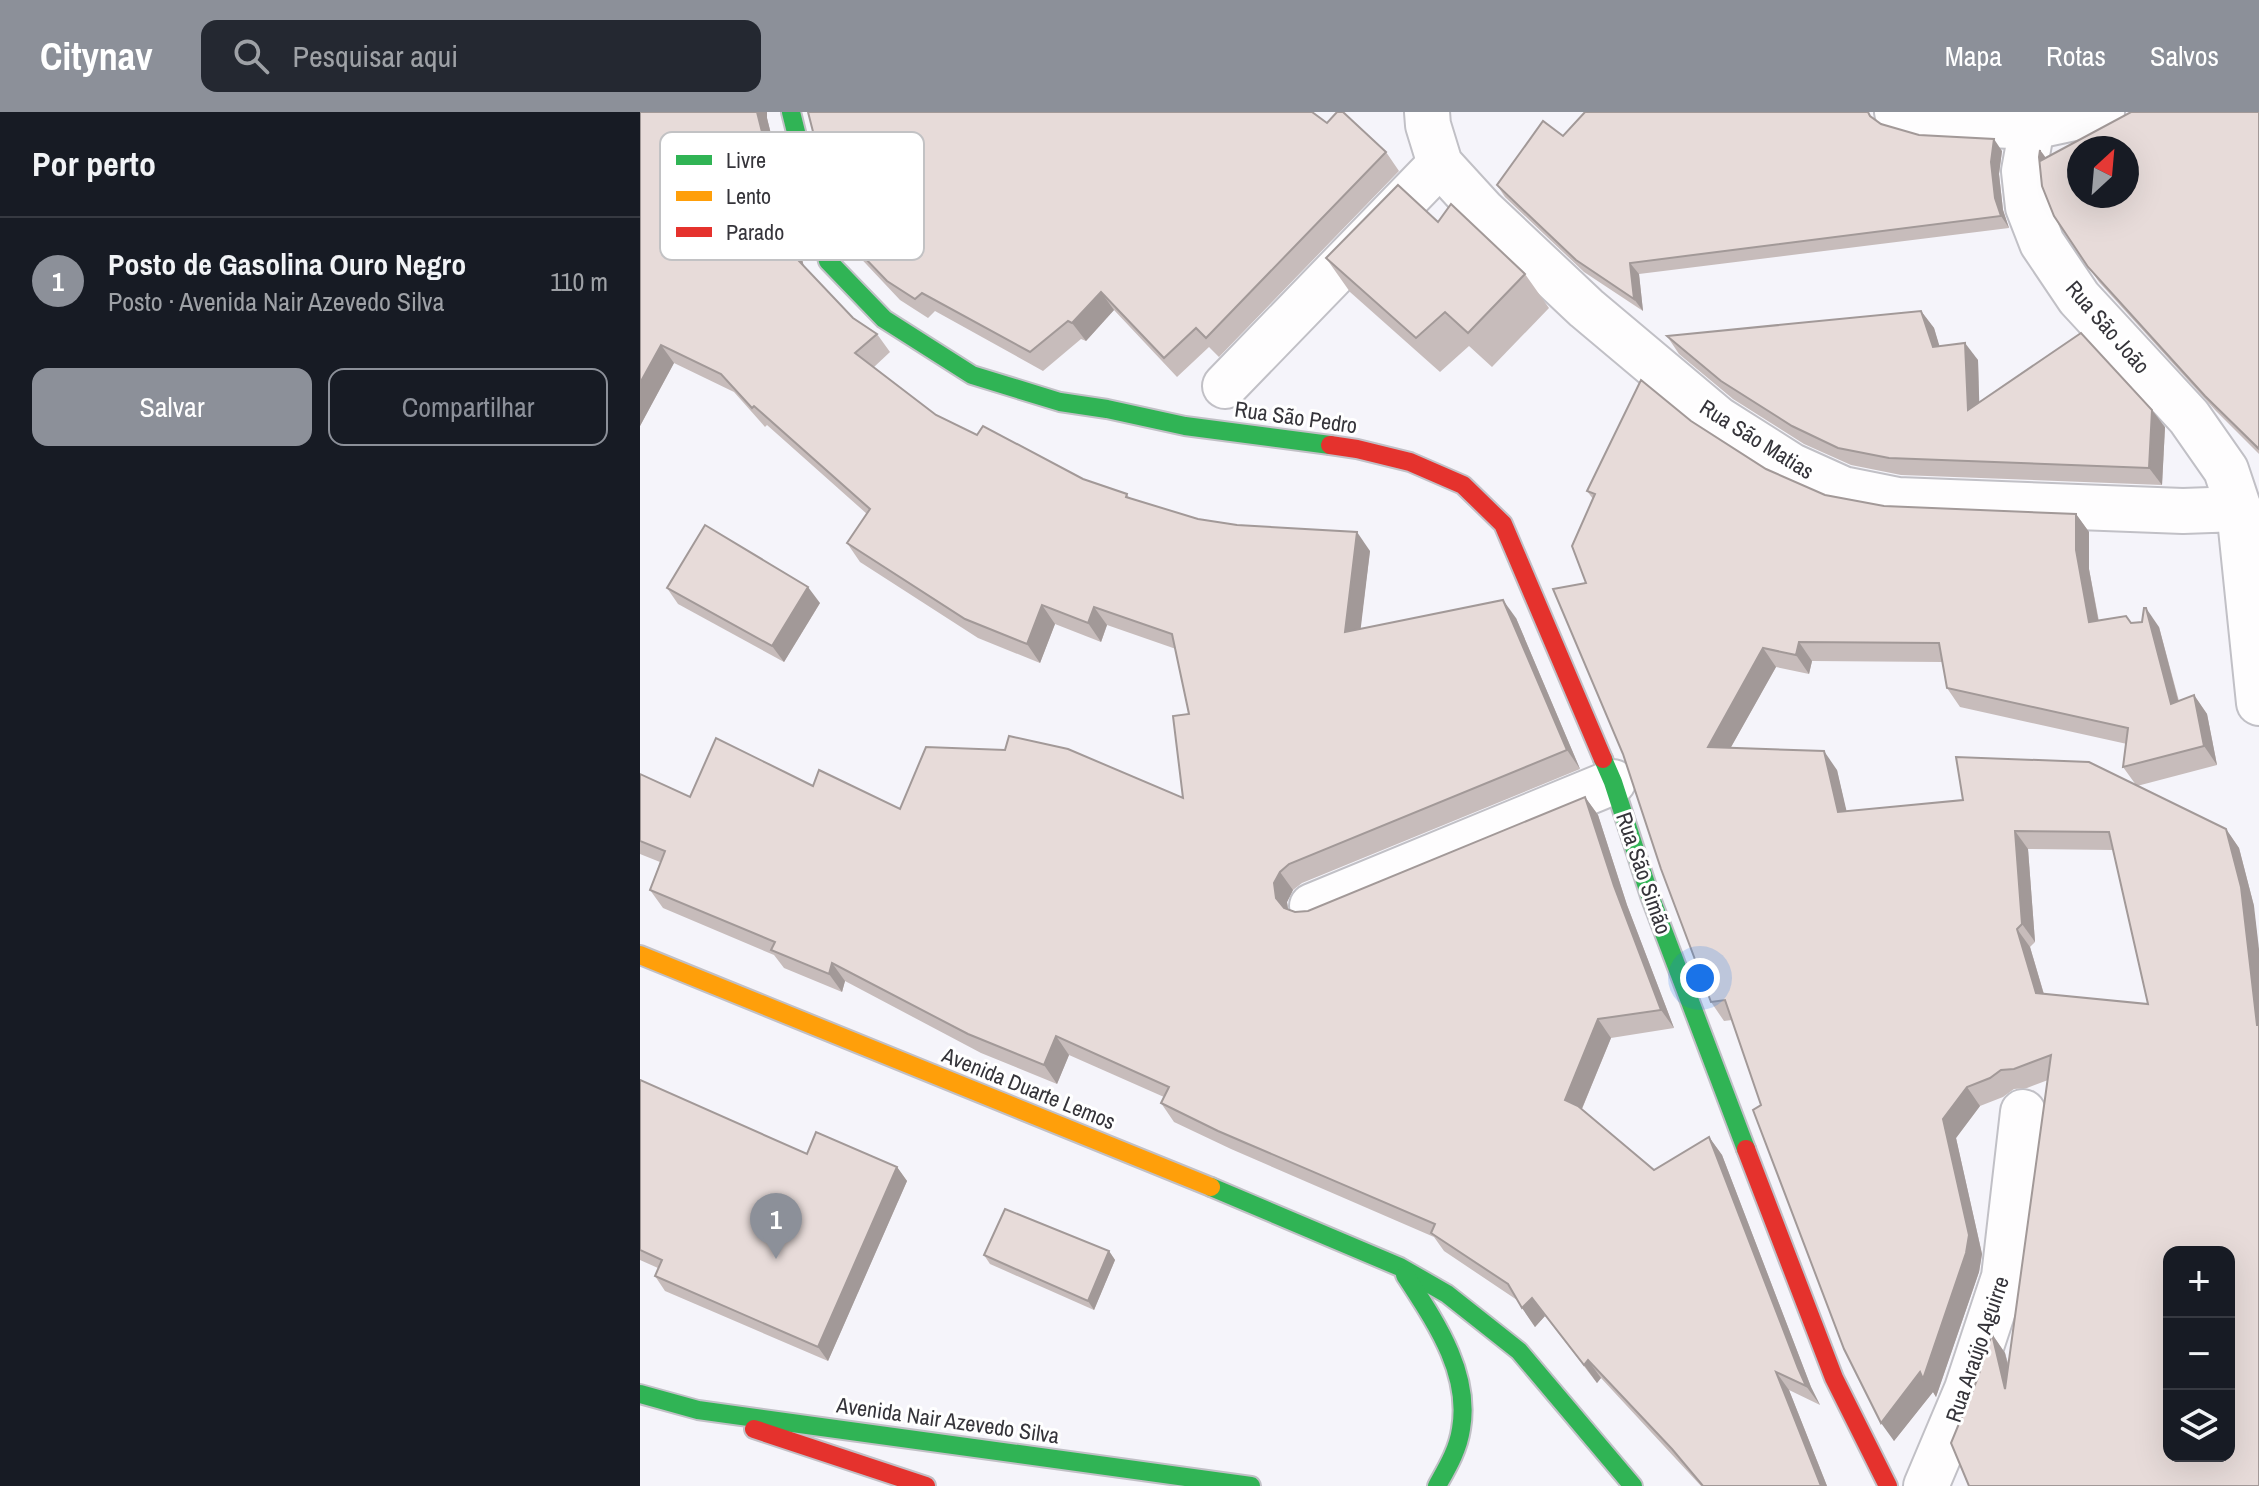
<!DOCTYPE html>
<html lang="pt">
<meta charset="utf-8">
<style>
:root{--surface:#171b24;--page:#242831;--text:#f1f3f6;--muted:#9ea1a6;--line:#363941;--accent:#8c9099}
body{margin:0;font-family:"Archivo Narrow",sans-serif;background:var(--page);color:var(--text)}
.controls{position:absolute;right:24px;bottom:24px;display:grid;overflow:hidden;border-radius:16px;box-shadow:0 8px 32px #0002}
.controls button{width:72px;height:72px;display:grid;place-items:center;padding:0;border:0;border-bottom:2px solid var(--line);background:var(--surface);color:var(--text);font:40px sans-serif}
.compass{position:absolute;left:1427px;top:24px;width:72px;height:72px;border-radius:50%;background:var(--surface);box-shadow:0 8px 32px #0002;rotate:26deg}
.you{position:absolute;left:1060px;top:866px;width:28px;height:28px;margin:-20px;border:6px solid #fff;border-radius:50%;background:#1a73e8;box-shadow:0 0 0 12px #1a73e833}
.badge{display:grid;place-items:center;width:52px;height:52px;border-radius:50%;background:var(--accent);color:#fff;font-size:26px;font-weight:700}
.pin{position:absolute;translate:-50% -66px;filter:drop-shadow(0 2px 4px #0008)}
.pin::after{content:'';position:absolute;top:42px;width:28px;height:24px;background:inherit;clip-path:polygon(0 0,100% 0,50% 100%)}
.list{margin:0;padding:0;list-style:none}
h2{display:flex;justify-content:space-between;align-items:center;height:104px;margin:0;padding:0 32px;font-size:34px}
h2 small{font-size:26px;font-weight:400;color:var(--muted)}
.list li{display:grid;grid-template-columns:52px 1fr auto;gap:24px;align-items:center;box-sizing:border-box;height:128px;padding:0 32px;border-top:2px solid var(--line)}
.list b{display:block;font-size:30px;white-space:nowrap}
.list p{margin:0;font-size:26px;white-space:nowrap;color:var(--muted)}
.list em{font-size:26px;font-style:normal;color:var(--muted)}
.actions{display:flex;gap:16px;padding:24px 32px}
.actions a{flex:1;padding:18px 0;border:2px solid var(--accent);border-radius:16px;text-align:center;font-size:28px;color:var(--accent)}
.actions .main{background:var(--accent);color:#fff}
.icon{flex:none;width:44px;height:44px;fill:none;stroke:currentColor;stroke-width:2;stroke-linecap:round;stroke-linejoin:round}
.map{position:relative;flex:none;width:1619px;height:1374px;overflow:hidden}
header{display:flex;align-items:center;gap:48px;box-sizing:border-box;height:112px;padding:0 40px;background:var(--accent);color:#fff}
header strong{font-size:38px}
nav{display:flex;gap:44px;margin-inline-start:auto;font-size:28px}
.search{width:560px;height:72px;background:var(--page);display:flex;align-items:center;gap:20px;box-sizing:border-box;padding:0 28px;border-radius:16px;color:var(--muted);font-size:30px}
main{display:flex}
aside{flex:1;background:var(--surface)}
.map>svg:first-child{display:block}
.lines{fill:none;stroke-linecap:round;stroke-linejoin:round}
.street-casing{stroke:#c1c0c6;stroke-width:48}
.fast-casing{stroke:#c1c0c6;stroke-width:22}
.slow-casing{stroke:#c1c0c6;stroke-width:22}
.jam-casing{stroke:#c1c0c6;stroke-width:22}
.street{stroke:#fefdfe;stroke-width:44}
.fast{stroke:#30b455;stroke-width:18}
.slow{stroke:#ff9f0a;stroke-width:18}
.jam{stroke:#e5322d;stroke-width:18}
.wall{fill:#c7bcbb;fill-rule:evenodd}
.shaded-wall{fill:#a29998}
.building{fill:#e7dbd9;stroke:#a29998;stroke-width:2;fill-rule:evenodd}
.labels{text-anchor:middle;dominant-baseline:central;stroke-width:6;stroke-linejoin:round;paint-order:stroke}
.street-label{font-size:22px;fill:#35343a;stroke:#fff}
.key{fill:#fff;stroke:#c2c2c4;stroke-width:2}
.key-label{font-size:22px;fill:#35343a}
</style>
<header>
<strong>Citynav</strong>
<div class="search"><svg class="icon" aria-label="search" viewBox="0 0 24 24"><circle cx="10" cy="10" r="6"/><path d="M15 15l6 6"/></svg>Pesquisar aqui</div>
<nav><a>Mapa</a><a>Rotas</a><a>Salvos</a></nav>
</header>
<main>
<aside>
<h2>Por perto<small></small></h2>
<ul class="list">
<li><span class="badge">1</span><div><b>Posto de Gasolina Ouro Negro</b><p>Posto · Avenida Nair Azevedo Silva</p></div><em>110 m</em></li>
</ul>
<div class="actions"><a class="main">Salvar</a><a>Compartilhar</a></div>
</aside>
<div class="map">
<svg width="1619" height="1374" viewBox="0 0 1619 1374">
<rect width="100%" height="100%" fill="#f5f4fa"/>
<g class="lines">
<!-- street casing -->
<g class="street-casing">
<g id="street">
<polyline points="787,0 788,13 800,52 843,99 946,196 1078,307 1152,354 1203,377 1258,388 1543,399 1599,397 1619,591"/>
<polyline points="1257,0 1289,10 1392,15 1462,0"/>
<polyline points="1392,15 1384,59 1388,95 1402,131 1439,186 1549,305 1586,358 1599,397"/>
<polyline points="585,274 800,52"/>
<polyline points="672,794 973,670"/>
<polyline points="1286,1374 1327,1277 1364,1165 1383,1000"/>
</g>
</g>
<!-- fast casing -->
<g class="fast-casing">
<g id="fast">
<polyline points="151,0 188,149 244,207 332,263 420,290 467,297 545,314 690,333"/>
<polyline points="963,647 973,670 1010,784 1106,1037"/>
<polyline points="571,1075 760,1155 807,1182 879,1239 993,1374"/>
<path d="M765,1163c29,45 66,97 56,154 -3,21 -14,39 -24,57"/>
<polyline points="0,1282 58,1298 611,1374"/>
</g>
</g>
<!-- slow casing -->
<g class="slow-casing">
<polyline id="slow" points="0,843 571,1075"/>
</g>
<!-- jam casing -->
<g class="jam-casing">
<g id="jam">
<polyline points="690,333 717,337 770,350 823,373 863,412 963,647"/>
<polyline points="1106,1037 1194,1266 1248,1374"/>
<polyline points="114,1317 286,1374"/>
</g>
</g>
<!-- street -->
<use href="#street" class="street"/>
<!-- fast -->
<use href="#fast" class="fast"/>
<!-- slow -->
<use href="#slow" class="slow"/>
<!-- jam -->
<use href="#jam" class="jam"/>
</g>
<!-- wall -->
<g class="wall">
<polygon points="0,0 127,0 127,6 164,155 213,206 237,222 250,240 234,255 296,303 337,323 443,367 487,382 489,386 558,407 730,439 720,517 876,506 940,657 662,771 653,778 647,790 648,797 655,800 668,799 945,685 958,703 987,793 1034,916 971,926 942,997 1014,1058 1069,1025 1082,1043 1171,1275 1180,1293 1149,1278 1187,1374 1061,1374 961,1266 957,1271 905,1204 895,1215 877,1188 804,1139 794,1125 591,1037 534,1010 521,991 524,985 429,943 417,972 341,941 205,869 202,880 144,856 134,843 23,796 10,778 20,750 0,742 0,662 50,685 173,674 260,697 543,686 549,602 536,537 467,513 461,530 415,512 400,551 338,526 220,450 207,431 227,402 127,313 125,315 94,280 34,251 0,314"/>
<polygon points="1619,0 1619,342 1576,299 1459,170 1414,104 1400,38 1406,46"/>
<polygon points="1233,5 1234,7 1241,12 1279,23 1362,39 1359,62 1363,98 1369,116 999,162 1003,199 944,160 865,85 857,73 923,24"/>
<polygon points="687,11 746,40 759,59 579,245 569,235 537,265 474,198 446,229 441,227 403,259 295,199 288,206 260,188 211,136 198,118"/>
<polygon points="686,146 885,162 909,196 852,255 829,234 800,260 710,180"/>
<polygon points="1281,199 1294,216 1299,234 1338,248 1339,290 1525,315 1522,373 1261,363 1211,353 1164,332 1093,287 1039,242 1027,224"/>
<path d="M1051,309l75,48 59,26 59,11 192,8 13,18v37l10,52 32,2 28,4 20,74 15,-6 13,19 10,51 -80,21 89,43 13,19 15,58 5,580 -282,-106 15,-46 13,19 4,13 39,-286 -21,8 -13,1 -11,8 -23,9 -24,32 26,116 -3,18 -43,125 -3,-5 -39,49 -133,-336 -29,-85 -8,1 -13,-19 -125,-419 7,-84 -6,-8zM1172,549l130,1 5,26 13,19 167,37 -4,23 13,18 -290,26 -9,-41 -106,-23 45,-80 33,7zM1388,737l85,1 35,154 -104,-10 -14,-47 5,-5z"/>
<polygon points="27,476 180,491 144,550 38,492"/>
<polygon points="0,968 167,1042 257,1055 267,1069 188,1249 25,1179 15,1164 18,1156 0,1148"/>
<polygon points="469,1139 475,1148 454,1198 350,1152 344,1143"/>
</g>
<!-- shaded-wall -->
<g class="shaded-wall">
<polygon points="117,0 127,0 127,6 164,155 157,147 151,136"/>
<polygon points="1354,27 1362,39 1359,62 1363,98 1369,116 1361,104 1355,86 1351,50"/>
<polygon points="1400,38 1411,53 1400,49"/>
<polygon points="990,151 999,162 1003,199 994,187"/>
<polygon points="461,180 474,198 446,229 432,211"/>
<polygon points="1281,199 1294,216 1305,252 1293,235"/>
<polygon points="1325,231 1338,248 1340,315 1328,298"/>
<polygon points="21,233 34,251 0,314 0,271"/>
<polygon points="1512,298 1525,315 1522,373 1509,356"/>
<polygon points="1436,402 1449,420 1449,457 1462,529 1449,510 1436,438"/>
<polygon points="717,420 730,439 718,539 705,520"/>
<polygon points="168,475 180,491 144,550 132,534"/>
<polygon points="863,488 876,506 940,657 927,638"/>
<polygon points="402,493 415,512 400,551 387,532"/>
<polygon points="454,495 467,513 461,530 448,511"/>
<polygon points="1506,496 1519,515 1544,611 1531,592"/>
<polygon points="1159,530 1172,549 1169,562 1156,543"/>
<polygon points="1123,536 1136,555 1081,653 1068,635"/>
<polygon points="1554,583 1567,602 1577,653 1564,634"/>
<polygon points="1184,639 1197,658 1211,718 1198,700"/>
<polygon points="945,685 958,703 987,793 1034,916 1021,898 974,774"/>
<polygon points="1586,717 1599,736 1614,794 1619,837 1619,917 1617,913"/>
<polygon points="1375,719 1388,737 1395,830 1382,812"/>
<polygon points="640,760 653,778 647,790 649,804 636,786 634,771"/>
<polygon points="1377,817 1390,835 1409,900 1396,881"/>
<polygon points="192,851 205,869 202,880 189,862"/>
<polygon points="958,907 971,926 938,1006 925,988"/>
<polygon points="416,924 429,943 417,972 404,953"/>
<polygon points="1327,975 1340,994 1316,1026 1342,1142 1339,1160 1296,1285 1293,1280 1254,1329 1241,1311 1303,1007"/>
<polygon points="1069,1025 1082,1043 1171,1275 1180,1293 1166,1274 1158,1256"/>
<polygon points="257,1055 267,1069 188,1249 178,1235"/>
<polygon points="469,1139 475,1148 454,1198 448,1189"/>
<polygon points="892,1186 905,1204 895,1215 882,1196"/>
<polygon points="1352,1222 1365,1241 1378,1296 1365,1277"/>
<polygon points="948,1248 961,1266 957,1271 944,1253"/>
<polygon points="1136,1260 1149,1278 1187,1374 1181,1374"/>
</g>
<!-- building -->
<g class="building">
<polygon points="0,0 117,0 151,136 157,147 213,206 237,222 215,241 296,303 337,323 343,314 443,367 487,382 486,385 558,407 597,413 717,420 705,520 863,488 927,638 649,752 640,760 634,771 636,786 644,796 655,800 668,799 945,685 974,774 1021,898 958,907 925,988 938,994 1014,1058 1069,1025 1158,1256 1166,1274 1136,1260 1181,1374 1063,1374 1032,1337 948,1248 944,1253 892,1186 882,1196 868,1172 791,1121 795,1112 578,1019 521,991 529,975 416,924 404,953 328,922 192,851 189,862 131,838 135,830 10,778 25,739 0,729 0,662 50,685 76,626 173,674 179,658 260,697 286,635 365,638 369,624 428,637 543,686 533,604 549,602 532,522 454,495 448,511 402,493 387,532 325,507 207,431 230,397 114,294 112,296 81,262 21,233 0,271"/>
<polygon points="168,0 672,0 687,11 697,0 703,0 746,40 566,226 556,216 524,246 461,180 432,211 428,209 390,240 282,181 275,187 247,169 198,118"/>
<polygon points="945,0 1228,0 1230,4 1241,12 1279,23 1354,27 1351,50 1355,86 1361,104 990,151 994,187 936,148 857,73 903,9 923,24"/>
<path d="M1491,0h128v337l-54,-53 -117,-129 -34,-51 -12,-30 -3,-29 1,-7v11zM1439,36h48v48h-48z"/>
<polygon points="758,73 798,110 811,92 885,162 828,221 805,200 776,226 686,146"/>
<polygon points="1281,199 1293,235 1325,231 1328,298 1441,221 1512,298 1509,356 1249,346 1198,336 1152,314 1081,269 1027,224"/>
<path d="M1001,268l50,41 75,48 59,26 59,11 192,8v36l13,72 37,-6 5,7 11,-1 2,-14h2l25,96 23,-9 10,51 -81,21 5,-39 -181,-40 -8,-45 -140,-1 -3,13 -33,-7 -55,99 116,4 14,61 125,-12 -7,-43 133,5 137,67 15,58 16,138h2v461h-290l-18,-43 26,-63 15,-46 13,55 46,-334 -37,14 -13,1 -11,8 -23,9 -24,32 26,116 -3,18 -43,126 -3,-7 -39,51 -37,-74 -91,-239 8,-5 -36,-105 -14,2 -50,-133 -38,-115 -70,-165 33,-6 -14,-37 23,-52 -8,-3zM1375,719l94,1 39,172 -112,-11 -19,-64 5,-5zM1529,1140h60v204h-60z"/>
<polygon points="65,413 168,475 132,534 27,476"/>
<polygon points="0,968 167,1042 176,1020 257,1055 178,1235 15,1164 22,1148 0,1138"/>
<polygon points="365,1097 469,1139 448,1189 344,1143"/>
</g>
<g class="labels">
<!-- street labels -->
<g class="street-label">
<text transform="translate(1468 215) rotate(49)">Rua São João</text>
<text transform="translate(656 305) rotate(8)">Rua São Pedro</text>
<text transform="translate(1117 327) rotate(32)">Rua São Matias</text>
<text transform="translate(1004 761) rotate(71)">Rua São Simão</text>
<text transform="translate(389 976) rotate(22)">Avenida Duarte Lemos</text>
<text transform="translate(1337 1237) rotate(-71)">Rua Araújo Aguirre</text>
<text transform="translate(308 1308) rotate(8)">Avenida Nair Azevedo Silva</text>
</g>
</g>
<!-- legend -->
<rect x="20" y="20" width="264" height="128" rx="12" class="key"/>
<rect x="36" y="43" width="36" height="10" fill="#30b455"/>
<rect x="36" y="79" width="36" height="10" fill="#ff9f0a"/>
<rect x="36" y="115" width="36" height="10" fill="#e5322d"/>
<g class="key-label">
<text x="86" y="56">Livre</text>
<text x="86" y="92">Lento</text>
<text x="86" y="128">Parado</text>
</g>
</svg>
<div class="controls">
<button>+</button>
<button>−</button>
<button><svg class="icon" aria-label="layers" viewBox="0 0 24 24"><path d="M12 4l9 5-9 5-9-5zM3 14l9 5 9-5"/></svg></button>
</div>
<svg class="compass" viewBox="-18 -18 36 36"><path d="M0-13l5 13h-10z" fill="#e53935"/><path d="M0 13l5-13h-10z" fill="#9ea1a6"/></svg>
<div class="you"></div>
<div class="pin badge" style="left:136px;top:1147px">1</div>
</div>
</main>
